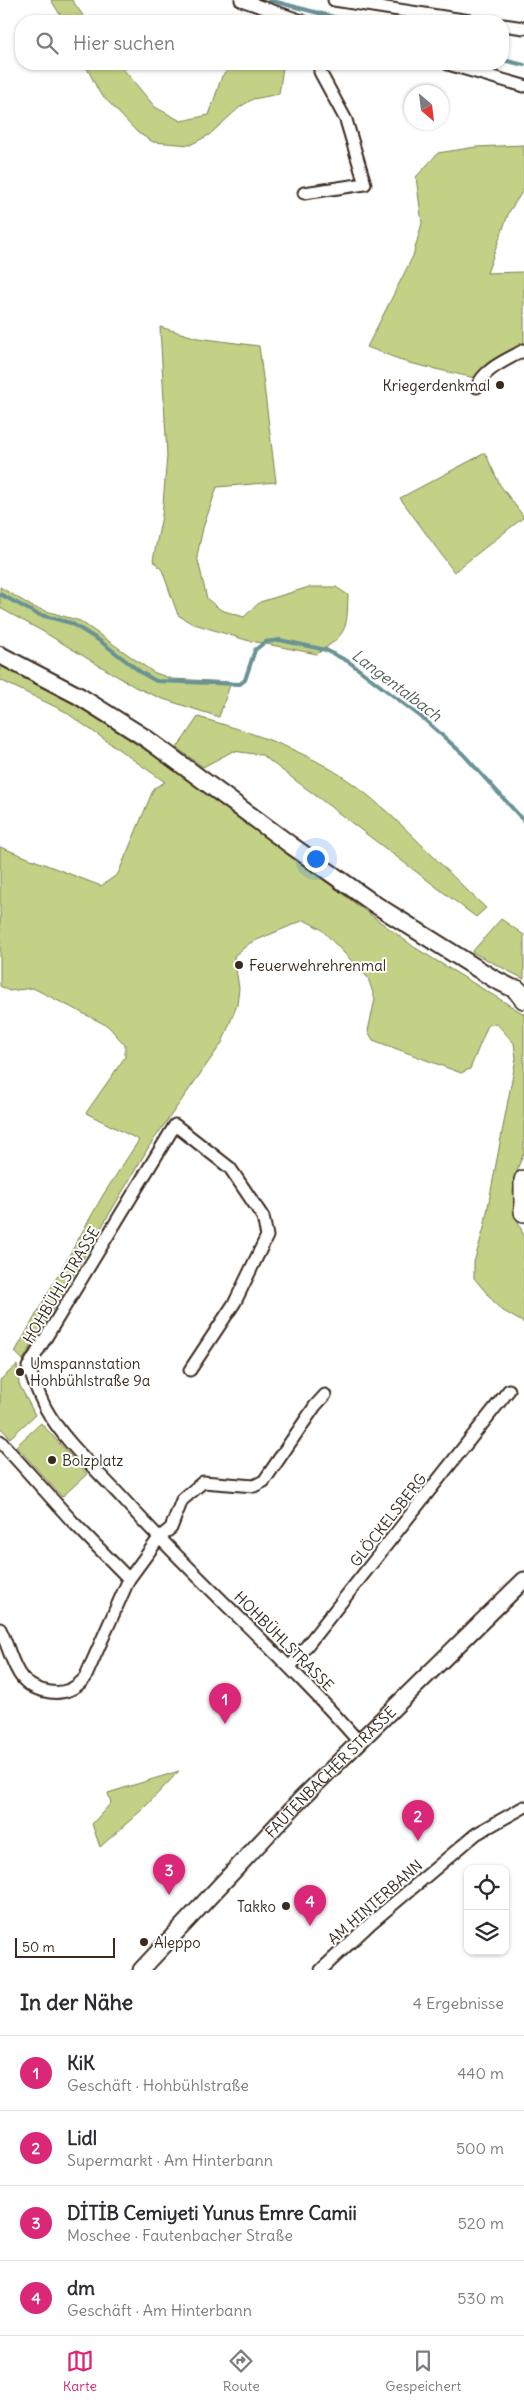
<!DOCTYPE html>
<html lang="de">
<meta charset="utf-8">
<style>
:root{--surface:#fff;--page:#f7f7f7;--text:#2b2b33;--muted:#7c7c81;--line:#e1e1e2;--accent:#db2777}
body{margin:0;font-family:Delius,sans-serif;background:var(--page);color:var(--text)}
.controls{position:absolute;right:15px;bottom:15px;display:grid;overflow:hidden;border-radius:10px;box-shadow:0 1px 4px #0004}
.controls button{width:45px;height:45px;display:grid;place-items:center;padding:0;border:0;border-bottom:1px solid var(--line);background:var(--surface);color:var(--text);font:25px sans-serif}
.compass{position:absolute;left:404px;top:85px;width:45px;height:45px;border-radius:50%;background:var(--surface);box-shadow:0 1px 4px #0004;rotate:152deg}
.scale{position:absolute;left:15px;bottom:12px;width:100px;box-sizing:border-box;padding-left:5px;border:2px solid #3b2a1e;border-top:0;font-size:14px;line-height:18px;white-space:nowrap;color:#3b2a1e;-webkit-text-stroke:4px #fff;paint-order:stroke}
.you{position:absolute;left:315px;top:858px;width:18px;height:18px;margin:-12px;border:4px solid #fff;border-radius:50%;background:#1a73e8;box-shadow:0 0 0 8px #1a73e833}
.badge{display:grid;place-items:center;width:32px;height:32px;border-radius:50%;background:var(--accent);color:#fff;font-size:16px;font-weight:700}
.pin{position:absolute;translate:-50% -41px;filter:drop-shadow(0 1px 2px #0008)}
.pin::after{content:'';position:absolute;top:26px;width:18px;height:15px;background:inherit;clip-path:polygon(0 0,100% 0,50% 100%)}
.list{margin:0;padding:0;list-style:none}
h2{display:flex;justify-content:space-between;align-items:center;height:65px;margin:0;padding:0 20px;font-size:21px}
h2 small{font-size:16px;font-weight:400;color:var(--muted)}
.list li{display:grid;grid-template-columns:32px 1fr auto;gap:15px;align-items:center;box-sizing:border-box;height:75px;padding:0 20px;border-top:1px solid var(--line)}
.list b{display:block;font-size:19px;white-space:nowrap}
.list p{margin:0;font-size:16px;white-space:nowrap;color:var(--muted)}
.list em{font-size:16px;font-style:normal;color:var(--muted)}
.icon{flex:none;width:28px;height:28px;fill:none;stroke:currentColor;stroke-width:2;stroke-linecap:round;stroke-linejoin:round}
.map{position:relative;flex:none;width:524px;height:1970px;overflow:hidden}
.search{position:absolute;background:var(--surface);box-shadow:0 1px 4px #0004;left:15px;right:15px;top:15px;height:55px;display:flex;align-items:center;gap:12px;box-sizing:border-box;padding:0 18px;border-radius:20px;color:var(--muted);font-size:19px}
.sheet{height:365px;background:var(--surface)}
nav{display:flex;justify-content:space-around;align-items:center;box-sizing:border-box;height:70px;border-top:1px solid var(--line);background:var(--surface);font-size:14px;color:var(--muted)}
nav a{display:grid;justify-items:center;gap:2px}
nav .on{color:var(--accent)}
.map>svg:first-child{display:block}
.green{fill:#c2d185;stroke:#7e7e52}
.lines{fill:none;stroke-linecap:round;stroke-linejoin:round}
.stream{stroke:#699295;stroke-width:4}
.minor-casing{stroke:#3b2a1e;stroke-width:15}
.tertiary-casing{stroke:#3b2a1e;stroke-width:19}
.secondary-casing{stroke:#3b2a1e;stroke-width:20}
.primary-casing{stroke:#3b2a1e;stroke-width:22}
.minor{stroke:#fff;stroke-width:11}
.tertiary{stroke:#fff;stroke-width:15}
.secondary{stroke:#fff;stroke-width:16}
.primary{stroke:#fff;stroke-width:19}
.poi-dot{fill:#3b2a1e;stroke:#fff;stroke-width:2}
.labels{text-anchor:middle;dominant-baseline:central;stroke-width:4;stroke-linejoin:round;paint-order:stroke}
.poi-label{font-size:15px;fill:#3b2a1e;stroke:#fff;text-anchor:start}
.street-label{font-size:15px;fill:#3b2a1e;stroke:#fff}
.water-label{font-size:16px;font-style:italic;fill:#525e59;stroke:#fff}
</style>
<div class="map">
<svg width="524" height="1970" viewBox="0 0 524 1970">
<rect width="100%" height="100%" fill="#fff"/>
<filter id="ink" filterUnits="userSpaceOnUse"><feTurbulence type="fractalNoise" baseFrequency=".02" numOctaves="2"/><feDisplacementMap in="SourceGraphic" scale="10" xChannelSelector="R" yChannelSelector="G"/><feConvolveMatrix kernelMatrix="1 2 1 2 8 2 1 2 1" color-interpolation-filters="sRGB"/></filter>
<g filter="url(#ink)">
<!-- green -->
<g class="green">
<polygon points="51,0 72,0 87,21 64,21"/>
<polygon points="85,64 119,64 155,107 181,121 209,115 222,76 233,64 283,67 279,94 253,99 240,107 209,135 190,145 153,142 137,132 99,92"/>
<polygon points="524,145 524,189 509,212 487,273 524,272 524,349 475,378 409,363 367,347 413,256 422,223 416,177 438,153 476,147"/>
<path d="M160,327l38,11 61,8 17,136 -59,5 -14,41 -6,28 10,43 14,11 23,7 16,-15 49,-15h27l12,8c-1,36 -1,38 -31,59l-71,-14 -55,-17 -13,-8 -16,-45 -9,-10 9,-44 5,-60z"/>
<polygon points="485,453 500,485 524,517 454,572 400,498"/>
<polygon points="0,587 33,607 80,621 153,672 172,679 231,682 219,717 160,698 135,687 42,631 0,608"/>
<polygon points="0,663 67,700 127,738 188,779 414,947 524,1014 524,1153 518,1167 513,1190 515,1213 524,1237 524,1323 500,1309 474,1278 474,1262 484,1228 516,1058 514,1043 497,1024 488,1025 470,1069 461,1073 373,1040 368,1031 375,999 368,978 321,929 304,920 250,943 234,956 239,988 237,1005 222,1043 150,1145 23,1360 15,1352 103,1195 139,1140 86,1113 125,1057 125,1045 108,1026 33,988 9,991 0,986 0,847 101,886 118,874 154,788 165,782 64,711 0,680"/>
<path d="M198,717c53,15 108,33 154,66 49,36 89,84 134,125l-10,9 -214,-162 -29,-4 -30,16 -26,-19z"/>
<polygon points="501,919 524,935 524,979 472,952"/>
<polygon points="17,1365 19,1384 35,1415 10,1438 0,1427 0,1380"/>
<polygon points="41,1423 87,1474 62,1497 16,1446"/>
<polygon points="179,1771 144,1808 100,1847 92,1824 111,1803 108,1793"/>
</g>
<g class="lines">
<!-- stream -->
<g class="stream">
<polyline points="269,0 349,21"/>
<polyline points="503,60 524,65"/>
<polyline points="0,594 37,614 71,623 100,641 142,673 156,681 240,684 245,680 255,650 265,642 280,640 326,650 349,662 425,720 463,754 524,821"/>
</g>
<!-- minor casing -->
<g class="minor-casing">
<g id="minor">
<polyline points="241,0 302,21"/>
<polyline points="334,0 470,21"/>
<polyline points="503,25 524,28"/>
<polyline points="448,64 524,86"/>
<polyline points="304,193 365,184 346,120 320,72 320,64"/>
<path d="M477,387c7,-19 31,-27 47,-37"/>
<path d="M190,1370l45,-68 32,-66 -4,-19 -33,-49 -55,-43 -147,242c6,14 11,29 18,42 19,34 53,63 79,92 75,83 161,157 235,242"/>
<polyline points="0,1441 72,1521 129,1579"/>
<path d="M0,1629c14,28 13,58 50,63 15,2 25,-3 35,-14l44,-99 30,-41 12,-10 11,-28 21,-18 51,4 10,-5 51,-75 10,-11"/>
<polyline points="290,1667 509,1390"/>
<polyline points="321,1970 371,1923 476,1834 524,1807"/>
</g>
</g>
<!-- tertiary casing -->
<g class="tertiary-casing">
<g id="tertiary">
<path id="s1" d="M141,1970l161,-172 222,-218"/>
</g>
</g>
<!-- secondary casing -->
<g class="secondary-casing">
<polyline id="secondary" points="0,655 79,696 147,739 292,846 376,905 494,979 524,994"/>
</g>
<!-- primary casing -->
<g class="primary-casing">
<g id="primary">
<polyline points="517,990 524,999"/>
<polyline points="524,1180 524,1212"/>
</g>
</g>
<!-- minor -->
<use href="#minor" class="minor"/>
<!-- tertiary -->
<use href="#tertiary" class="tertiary"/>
<!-- secondary -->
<use href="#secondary" class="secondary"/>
<!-- primary -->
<use href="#primary" class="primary"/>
</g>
</g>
<!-- markers -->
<g class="poi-dot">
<circle cx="500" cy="385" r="5"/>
<circle cx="239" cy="965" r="5"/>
<circle cx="20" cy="1372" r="5"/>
<circle cx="52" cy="1460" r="5"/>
<circle cx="286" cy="1906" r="5"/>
<circle cx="144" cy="1942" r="5"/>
</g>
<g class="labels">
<!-- poi labels -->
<g class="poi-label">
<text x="490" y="385" text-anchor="end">Kriegerdenkmal</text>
<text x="249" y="965">Feuerwehrehrenmal</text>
<text x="30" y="1363">Umspannstation<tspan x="30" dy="17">Hohbühlstraße 9a</tspan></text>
<text x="62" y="1460">Bolzplatz</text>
<text x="276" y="1906" text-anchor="end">Takko</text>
<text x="154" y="1942">Aleppo</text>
</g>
<!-- street labels -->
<g class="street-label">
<text transform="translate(61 1285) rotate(-59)">HOHBÜHLSTRASSE</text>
<text transform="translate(388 1520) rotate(-52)">GLÖCKELSBERG</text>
<text transform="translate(284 1641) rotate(45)">HOHBÜHLSTRASSE</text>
<text stroke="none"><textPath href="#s1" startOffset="274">FAUTENBACHER STRASSE</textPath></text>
<text transform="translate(375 1902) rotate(-41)">AM HINTERBANN</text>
</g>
<!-- water labels -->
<g class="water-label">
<text transform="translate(397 685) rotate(37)">Langentalbach</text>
</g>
</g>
</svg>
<div class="controls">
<button><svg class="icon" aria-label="locate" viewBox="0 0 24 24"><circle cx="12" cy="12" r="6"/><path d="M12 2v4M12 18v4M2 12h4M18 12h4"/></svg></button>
<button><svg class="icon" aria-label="layers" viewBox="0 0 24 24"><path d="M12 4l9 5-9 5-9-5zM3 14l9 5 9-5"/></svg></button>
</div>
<svg class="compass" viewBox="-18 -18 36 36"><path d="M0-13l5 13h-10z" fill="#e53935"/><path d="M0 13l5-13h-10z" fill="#7c7c81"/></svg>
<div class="scale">50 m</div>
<div class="you"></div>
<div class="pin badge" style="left:225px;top:1724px">1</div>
<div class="pin badge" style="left:418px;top:1841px">2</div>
<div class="pin badge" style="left:169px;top:1895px">3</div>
<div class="pin badge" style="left:310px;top:1926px">4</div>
<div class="search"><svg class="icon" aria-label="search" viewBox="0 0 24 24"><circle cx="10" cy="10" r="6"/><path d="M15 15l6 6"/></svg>Hier suchen</div>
</div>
<section class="sheet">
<h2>In der Nähe<small>4 Ergebnisse</small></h2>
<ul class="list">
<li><span class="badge">1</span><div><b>KiK</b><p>Geschäft · Hohbühlstraße</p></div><em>440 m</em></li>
<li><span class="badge">2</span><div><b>Lidl</b><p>Supermarkt · Am Hinterbann</p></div><em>500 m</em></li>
<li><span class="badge">3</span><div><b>DİTİB Cemiyeti Yunus Emre Camii</b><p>Moschee · Fautenbacher Straße</p></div><em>520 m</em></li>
<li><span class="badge">4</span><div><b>dm</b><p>Geschäft · Am Hinterbann</p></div><em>530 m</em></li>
</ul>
</section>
<nav>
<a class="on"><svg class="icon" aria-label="map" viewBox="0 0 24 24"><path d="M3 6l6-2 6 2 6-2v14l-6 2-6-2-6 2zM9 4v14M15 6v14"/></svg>Karte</a>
<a><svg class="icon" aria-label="directions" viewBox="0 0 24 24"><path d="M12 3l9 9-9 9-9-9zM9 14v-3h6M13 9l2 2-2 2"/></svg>Route</a>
<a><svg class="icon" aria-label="saved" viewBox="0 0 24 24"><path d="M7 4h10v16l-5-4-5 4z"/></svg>Gespeichert</a>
</nav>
